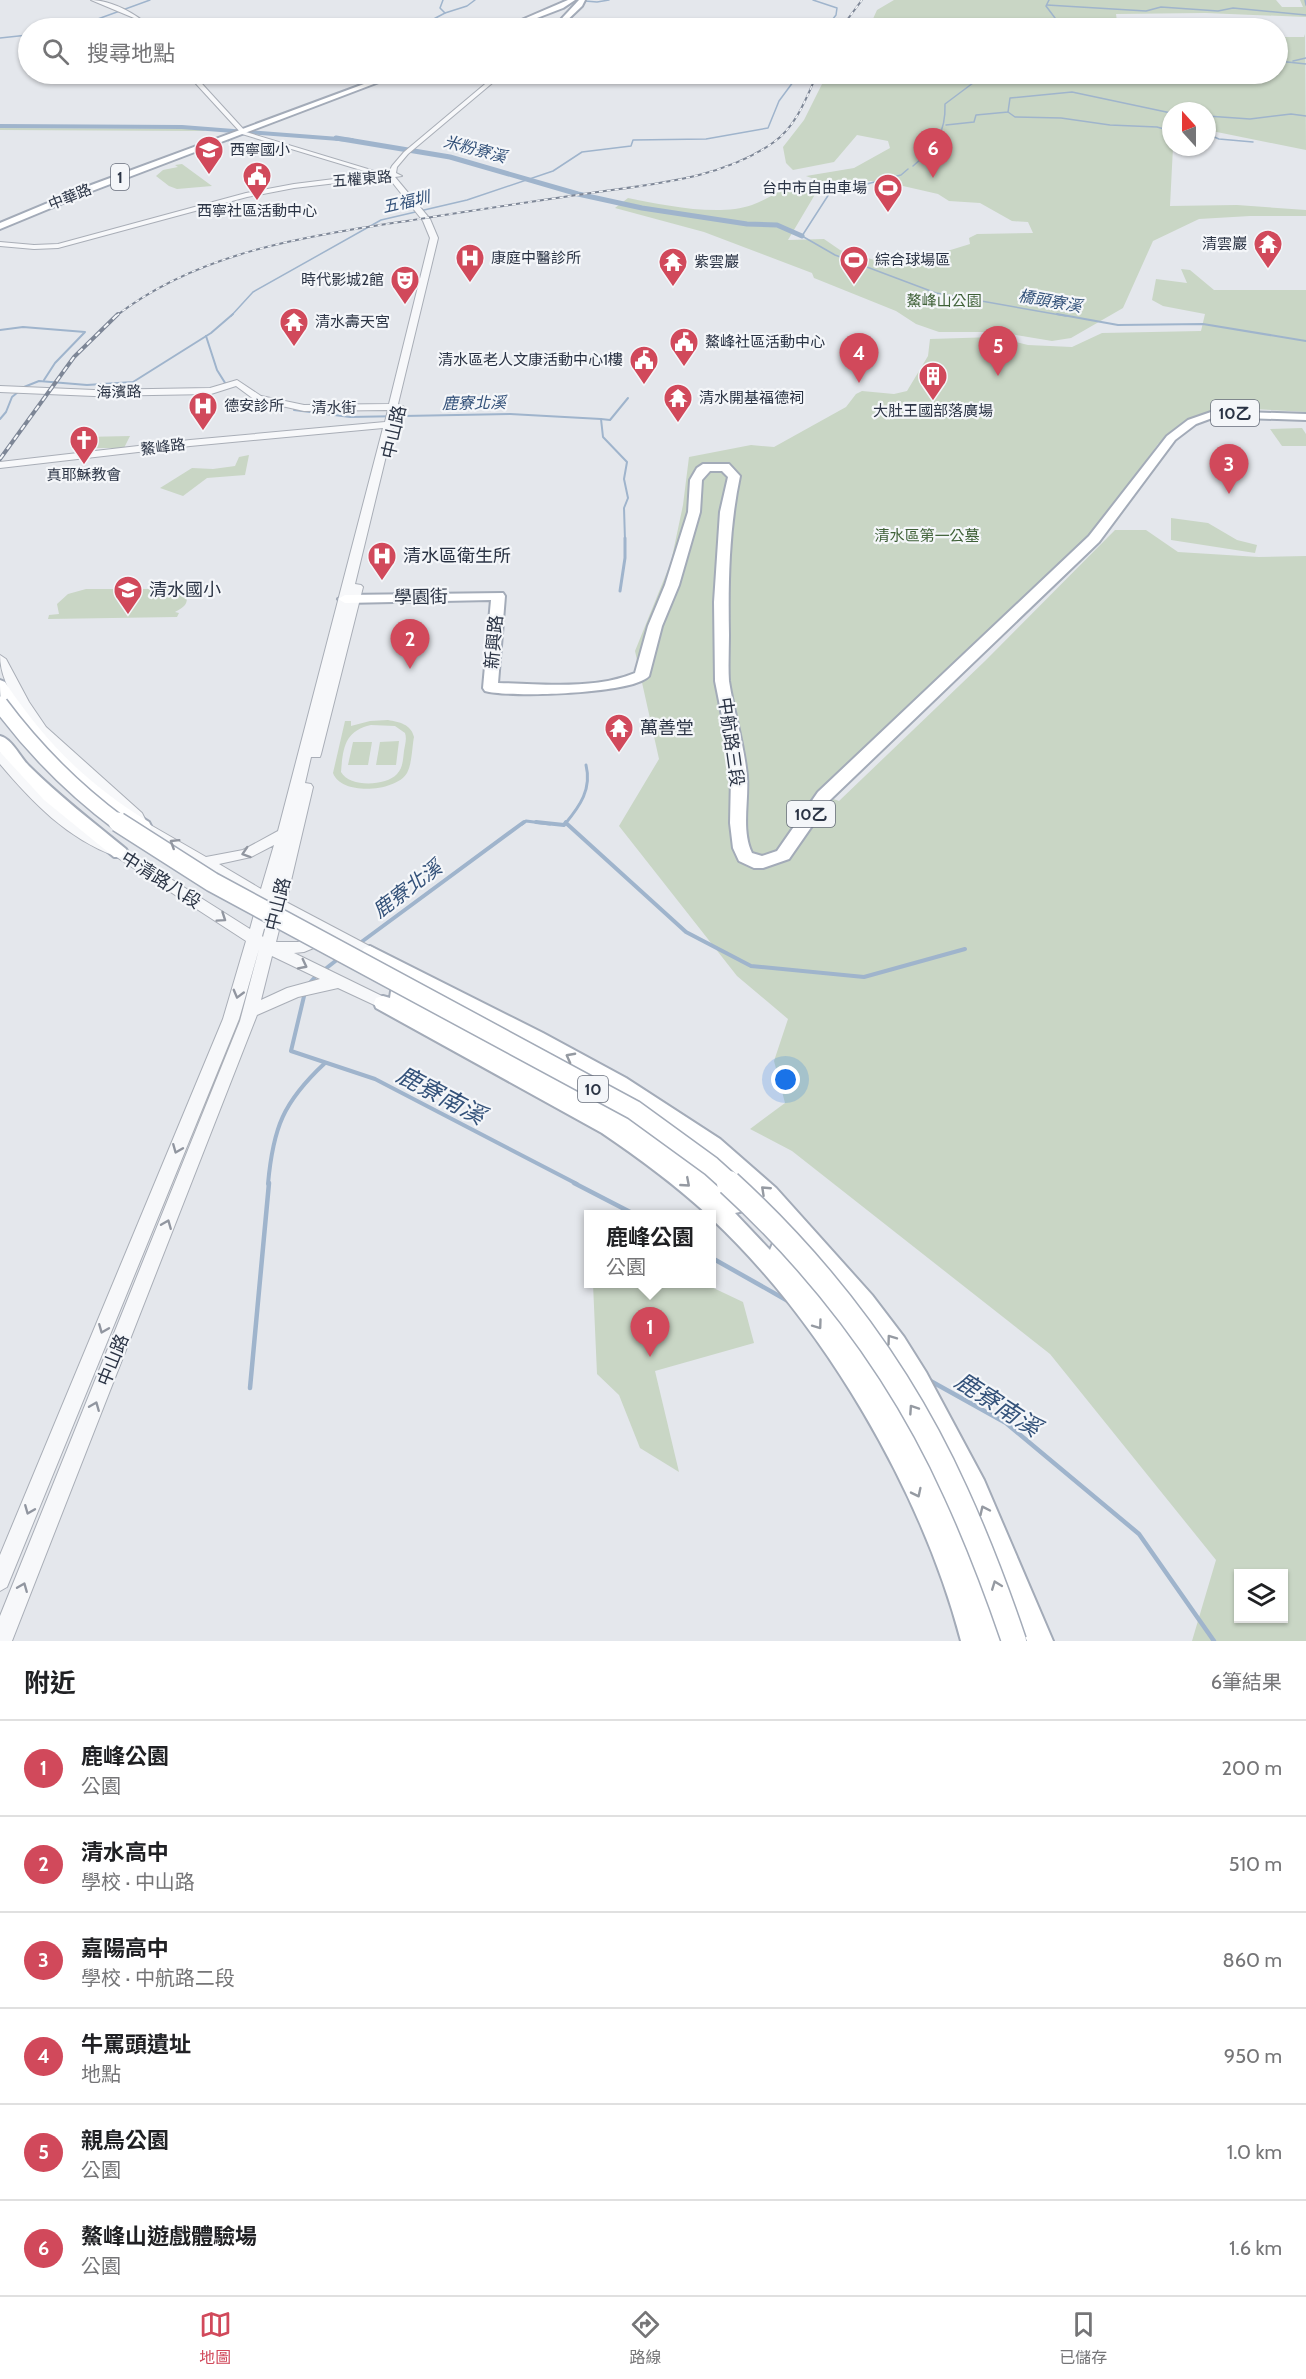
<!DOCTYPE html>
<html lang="zh-TW">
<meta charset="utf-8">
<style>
:root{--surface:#fff;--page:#f6f6f6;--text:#202124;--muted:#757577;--line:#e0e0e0;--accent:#d1495b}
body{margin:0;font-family:Cabin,"Noto Sans TC",sans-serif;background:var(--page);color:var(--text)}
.controls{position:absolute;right:18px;bottom:18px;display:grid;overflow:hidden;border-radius:0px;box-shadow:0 2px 4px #0004}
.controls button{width:54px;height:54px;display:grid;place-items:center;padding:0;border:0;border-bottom:2px solid var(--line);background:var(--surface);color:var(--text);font:30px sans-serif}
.compass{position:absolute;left:1162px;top:102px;width:54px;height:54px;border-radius:50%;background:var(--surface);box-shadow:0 2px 4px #0004;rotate:339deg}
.you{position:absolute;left:786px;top:1080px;width:21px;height:21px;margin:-15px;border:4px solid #fff;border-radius:50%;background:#1a73e8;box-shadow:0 0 0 9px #1a73e833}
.badge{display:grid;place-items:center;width:39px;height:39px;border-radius:50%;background:var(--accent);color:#fff;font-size:20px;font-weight:700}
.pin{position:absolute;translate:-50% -50px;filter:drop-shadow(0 2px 3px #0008)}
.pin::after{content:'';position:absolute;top:32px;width:21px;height:18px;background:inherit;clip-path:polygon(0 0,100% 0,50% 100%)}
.popup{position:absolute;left:584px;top:1210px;width:132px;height:78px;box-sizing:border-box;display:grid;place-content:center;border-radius:0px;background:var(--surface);filter:drop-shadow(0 2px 4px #0005);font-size:20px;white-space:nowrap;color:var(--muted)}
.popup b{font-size:22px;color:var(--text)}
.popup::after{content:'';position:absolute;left:50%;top:100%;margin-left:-12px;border:12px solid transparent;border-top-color:var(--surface)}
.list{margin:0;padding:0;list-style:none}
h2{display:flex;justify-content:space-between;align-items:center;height:78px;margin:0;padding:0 24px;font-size:26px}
h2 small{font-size:20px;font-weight:400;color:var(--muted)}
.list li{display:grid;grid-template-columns:39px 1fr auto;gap:18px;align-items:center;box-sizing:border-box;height:96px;padding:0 24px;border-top:2px solid var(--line)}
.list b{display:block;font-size:22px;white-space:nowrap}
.list p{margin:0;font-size:20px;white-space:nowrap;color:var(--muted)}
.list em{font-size:20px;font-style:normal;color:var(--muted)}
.icon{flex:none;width:33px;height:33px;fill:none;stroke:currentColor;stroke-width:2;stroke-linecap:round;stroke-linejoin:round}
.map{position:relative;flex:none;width:1306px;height:1641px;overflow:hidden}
.search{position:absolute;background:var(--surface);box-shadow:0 2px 4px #0004;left:18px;right:18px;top:18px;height:66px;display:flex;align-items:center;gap:15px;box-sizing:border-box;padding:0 21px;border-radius:33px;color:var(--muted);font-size:22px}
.sheet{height:654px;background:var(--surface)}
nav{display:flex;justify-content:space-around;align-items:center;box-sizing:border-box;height:84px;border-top:2px solid var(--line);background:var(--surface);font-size:16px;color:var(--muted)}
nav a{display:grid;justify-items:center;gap:3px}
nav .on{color:var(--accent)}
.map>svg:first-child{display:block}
.green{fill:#c9d6c5;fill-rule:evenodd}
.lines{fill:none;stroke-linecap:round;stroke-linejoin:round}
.stream-far4{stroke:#9fb4cc;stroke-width:1.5}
.stream-far3{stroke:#9fb4cc;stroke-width:2}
.stream-far2{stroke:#9fb4cc;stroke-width:3}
.stream-far1{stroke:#9fb4cc;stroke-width:4}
.stream{stroke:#9fb4cc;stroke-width:4.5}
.canal-far1{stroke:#9fb4cc;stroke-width:4}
.canal{stroke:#9fb4cc;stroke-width:5}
.tertiary-casing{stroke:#a9aeb7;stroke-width:2}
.primary-casing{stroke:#a3abb8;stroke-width:4}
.tertiary{fill:#f7f8fa;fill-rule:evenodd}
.primary{fill:#fff;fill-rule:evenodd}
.rail-far1-casing{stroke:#7d8696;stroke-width:2}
.rail-casing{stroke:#7d8696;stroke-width:4}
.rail-far1{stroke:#f4f6f9;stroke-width:1.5;stroke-dasharray:4;stroke-linecap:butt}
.rail{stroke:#f4f6f9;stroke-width:2;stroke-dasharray:6;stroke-linecap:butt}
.primary-bridge-far2-casing{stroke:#a3abb8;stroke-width:18;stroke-linecap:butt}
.primary-bridge-far1-casing{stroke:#a3abb8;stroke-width:22;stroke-linecap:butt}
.primary-bridge-casing{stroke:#a3abb8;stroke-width:27;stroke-linecap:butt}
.primary-bridge-far2{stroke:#fff;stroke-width:15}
.primary-bridge-far1{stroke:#fff;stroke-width:19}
.primary-bridge{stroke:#fff;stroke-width:24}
.oneway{stroke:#9196a0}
.oneway2{stroke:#959aa2}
.labels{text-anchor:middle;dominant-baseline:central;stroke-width:4.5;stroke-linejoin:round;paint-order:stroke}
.far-poi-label{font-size:15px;fill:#2b3445;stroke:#f4f6f9;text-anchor:start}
.far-street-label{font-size:15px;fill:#2b3445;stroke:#f4f6f9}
.far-park-label{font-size:15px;fill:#3f6138;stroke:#f4f6f9}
.far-water-label{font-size:16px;font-style:italic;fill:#34527a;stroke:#f4f6f9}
.shield{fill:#f4f6f9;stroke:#676e7b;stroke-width:1.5}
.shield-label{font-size:16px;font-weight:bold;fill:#2b3445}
.street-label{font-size:18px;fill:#2b3445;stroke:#f4f6f9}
.poi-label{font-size:18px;fill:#2b3445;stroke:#f4f6f9;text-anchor:start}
.water-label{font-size:20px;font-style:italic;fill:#34527a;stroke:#f4f6f9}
.near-water-label{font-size:24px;font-style:italic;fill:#34527a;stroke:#f4f6f9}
</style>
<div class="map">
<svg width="1306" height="1641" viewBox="0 0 1306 1641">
<rect width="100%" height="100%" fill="#e4e7ec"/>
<!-- green -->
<g class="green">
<polygon points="894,0 1276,0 1282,7 1303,7 1300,0 1306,0 1306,17 1205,13 1116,14 1118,28 857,28 860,23 872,21 877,10"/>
<path d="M1305,34l1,116 -99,-20v-19h-36l2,36 -3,59 67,-1 69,5v6h-56l-51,3 -46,22 -30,67 -52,30 -19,3 -54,-9h-59l-23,-8 -20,-13 -82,-33 -2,-5 -108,-41 -89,-24 13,-10c35,7 90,19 124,7 16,-6 31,-16 46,-24l22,5 -32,54 36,-1 16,11 38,11h14l16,-9 31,7 5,-7 26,-8 -1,-6 8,-4 56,-1 -5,-11 -16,-1 -32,-18 -31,-2 -11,-7 -35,-8 -32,-5 -49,1 -16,-6 48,-8 36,-20 -2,-7 -31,-6 -23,27 -41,8 -7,-7 -3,-16 21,-27 23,-46h451v-37h26z"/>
<polygon points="0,128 203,129 205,131 0,130"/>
<polygon points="182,164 212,186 177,189 169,186 156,176 163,170 178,167 175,165"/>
<path d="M1181,269l9,1 24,20h92v122l-69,-4 -24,2 -16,6 -39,28 -78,109 -261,241 20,7 146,-140 130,-131h31l32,22 81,5 47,-1v1085h-114l24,-81 -166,-206 -258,-203 -42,-22 35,-26 -11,-42 14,-42 -51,-43 -118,-150 40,-67 -24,-108 36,-89 12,-57 6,-48 62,-12 23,2 72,-40 10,-13 6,-3 32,3 13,-3 21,-35 2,-17 65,-2 33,8 44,2 30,-14 99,-2 4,-17 -42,-8 -11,-6 4,-21 31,4zM1238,1574h46v44h-46z"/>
<polygon points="1302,428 1306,434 1306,446 1282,446 1270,429"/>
<polygon points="130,436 124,448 76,448 83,437"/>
<polygon points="249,455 245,475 207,478 183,496 160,488 192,468 213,469 235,466 239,457"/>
<polygon points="1171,518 1208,523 1237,540 1257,545 1255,553 1171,540"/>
<path d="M86,589h92l8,5c3,10 -2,13 -11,18l4,1 -2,4 -129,2 1,-4 10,-1 -2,-10 11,-10z"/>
<path d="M388,720c11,2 23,4 26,17 -2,10 -2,27 -7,36 -11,19 -66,23 -74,0l12,-52h6v5l19,-5zM371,725l24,1 10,7c2,6 0,11 -1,18 -1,8 -1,17 -7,23 -11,12 -47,14 -56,-2 2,-25 4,-41 30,-47z"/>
<polygon points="399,741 396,765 376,765 380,742"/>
<polygon points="353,742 372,742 368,765 348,765"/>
<polygon points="593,1284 705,1284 743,1302 754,1343 655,1371 679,1472 640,1448 619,1395 597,1374"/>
</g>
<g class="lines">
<!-- stream-far4 -->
<g class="stream-far4">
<polyline points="573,0 597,2 609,0"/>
<polyline points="813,0 837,8 836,15 829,24 831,26 825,28"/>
<polyline points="1305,0 1306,5"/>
<polyline points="1047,5 1146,11 1161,7 1218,11 1233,8 1306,15"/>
<polyline points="445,13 467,6 475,0"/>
<polyline points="73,28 150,0"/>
<polyline points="430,28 428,22 445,13 440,8 443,0"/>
<polyline points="1047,28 1055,18 1046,6 1049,0"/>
<polyline points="0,38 28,35"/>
<polyline points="1278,61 1306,64"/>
<polyline points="1293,61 1306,58"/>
<polyline points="1008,112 1015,117 1061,118 1110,125 1157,127 1171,131"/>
<polyline points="1207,116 1250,119 1291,114 1306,116"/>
<polyline points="946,125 974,122 976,115 1008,112 1010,98 1072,92 1171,113"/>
<polyline points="1207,134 1219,139 1253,142"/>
<polyline points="229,141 245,144 262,153"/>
<path d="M913,166c22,-18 33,-33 32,-62l40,-30"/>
<polyline points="908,169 901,175 829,194 802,236 835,255 936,293 1066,316"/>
<polyline points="231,316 253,292 381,220 467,200 553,171 582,152 631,146 633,140 706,139 768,128 779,101 799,74"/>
</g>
<!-- stream-far3 -->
<g class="stream-far3">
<polyline points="1057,314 1118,325 1203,324 1306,341"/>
<polyline points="0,330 23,327 85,332 55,363 44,380"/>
<polyline points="206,336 217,370 227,386"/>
<polyline points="294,410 350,417 510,414 601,419 603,437 627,462 624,479 628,498 624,508 625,540"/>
<polyline points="0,419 6,412 12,397 24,387 39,381 87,385 133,382 211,333 233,314"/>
<polyline points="601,419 610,420 628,398"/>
</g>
<!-- stream-far2 -->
<g class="stream-far2">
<polyline points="620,591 625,558 625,538"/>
<polyline points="522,824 526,821 550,824"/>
<path d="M565,824c15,-18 27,-35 21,-59"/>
</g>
<!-- stream-far1 -->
<g class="stream-far1">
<polyline points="536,822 564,825 566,822"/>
<polyline points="566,823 686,932 751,966 864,977 965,949"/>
<polyline points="360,943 524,822"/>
<polyline points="324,970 338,959"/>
<polyline points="307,986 316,976"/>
<polyline points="305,992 291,1051 375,1079 577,1184"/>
<path d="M268,1184c5,-56 15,-82 57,-121"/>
</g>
<!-- stream -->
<g class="stream">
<polyline points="574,1183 634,1214"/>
<polyline points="712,1258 788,1301"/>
<polyline points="927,1379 1006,1423 1139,1534 1214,1641"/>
<polyline points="250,1388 269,1183"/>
</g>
<!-- canal-far1 -->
<polyline class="canal-far1" points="0,126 182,127 352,140"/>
<!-- canal -->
<polyline class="canal" points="336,138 450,157 578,194 642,208 747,224 777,225 802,236"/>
<!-- tertiary casing -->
<g class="tertiary-casing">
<g id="tertiary">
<path d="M91,0c20,0 46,14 60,28h-6l-11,-10z"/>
<polygon points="531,17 535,17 551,28 545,28 531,19"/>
<path d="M187,74h6l53,58 135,41 8,-1 3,-6 12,-14 93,-78h6l-95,80 -11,13 -1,6 6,3 -7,1 35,42 8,19 -40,166 6,3 -7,3 -3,11 6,3 -7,3 -38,157 6,1 2,2 -42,167 -1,3h-9l-6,26 6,1 2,3 -27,115 89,47 2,4 -2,4 -5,2 -40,-20 -2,3 -24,10 -10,1 94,46 3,4 -3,4 -5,2 -45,-21 -40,9 -41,18 -245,626h-12v-25l240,-595 19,-72 -20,70 -232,568 -7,4v-36l223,-536 23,-78 -131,-85c-48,-18 -82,-53 -115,-92v-12l5,1c34,40 69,77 120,97l125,79 8,-29 -120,-71 -6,-10c-41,-37 -132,-105 -132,-164l6,4 23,43 17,25 96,86 5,10 59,34 37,-7 35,-19 105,-403 -193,18 -190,22v-6l190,-22 195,-18 3,-12 -84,1 -49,-11 -19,-14 -25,8 -117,2 -94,-4v-6l94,4 116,-2 27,-8 24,16 43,9 85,-1 41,-166 -7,-17 -35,-44 -94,11 -47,9 -189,51 -24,1 -34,-3v-4l34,3 24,-1 188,-51 48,-9 80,-10 -132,-40zM274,845l-13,44 -42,-25 32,-7zM270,907h1l-8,30 -1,-1zM283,914l37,19 -22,9h-22zM272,956l48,23 -33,9 -26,12z"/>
</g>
</g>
<!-- primary casing -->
<g class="primary-casing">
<g id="primary">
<polygon points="568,0 575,0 563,8 511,28 503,28"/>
<polygon points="579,0 585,0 582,6 559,28 553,28"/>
<polygon points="391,74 400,74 92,191 0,229 0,223 86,187"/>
<path d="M1214,411l92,3v6l-91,-3 -19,7 -21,16 -76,102 -269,258 -41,59 -26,9h-9l-15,-7 -6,-13 -3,-25 1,-46 -6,-46 -10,-50 -1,-79 6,-90 8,-35 -6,-6h-12l-8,9 -2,32 -21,73 -17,41 -13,50c-15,18 -140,22 -164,15l-2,-3 8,-88 -146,3 -7,-4 7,-4 158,-2 2,3 -7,87c44,1 96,7 137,-10l13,-47 17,-41 23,-73 2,-32 7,-12 6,-4h26l11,12c-11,52 -12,106 -11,159 0,15 -1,31 0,46 5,32 15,63 18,95 2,25 -6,54 5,77l10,3 15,-5 41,-59 271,-256 78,-100 21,-16z"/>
<path d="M0,680l5,2c40,60 82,102 144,140l2,4 -2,4c-30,9 -137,-102 -148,-131 -1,-5 -1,-13 -1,-19z"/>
<path d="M0,736c12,3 20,21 29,30 30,30 64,56 97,83l2,4 -2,4h-12l-70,-57 -44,-48z"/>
<path d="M370,946l173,87 83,45 94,61 56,49 96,107 32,42 22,35 58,108 69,161h-26c-41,-99 -80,-201 -140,-290 -24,-35 -52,-68 -81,-100 -31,-36 -64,-72 -102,-101 -103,-79 -226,-133 -340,-192l-3,-5 3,-5z"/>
<path d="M398,989l244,131 53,37 49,40 3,7 -3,7 -9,2 35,37 3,-7 8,-3 8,3 53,64 72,112 42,81 47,115 7,26h-49c-39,-149 -137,-317 -249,-422v-5h-5c-33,-30 -68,-56 -105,-81l-226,-125 -2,-5 2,-5 7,-2 7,2 1,-7z"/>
</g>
</g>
<!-- tertiary -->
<use href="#tertiary" class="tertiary"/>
<!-- primary -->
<use href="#primary" class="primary"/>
<!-- rail-far1 casing -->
<g class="rail-far1-casing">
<g id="rail-far1">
<polyline points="841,28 862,0"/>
<path d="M116,316c82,-64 191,-80 291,-95 61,-10 123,-19 184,-28 61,-9 132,-14 183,-51 22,-16 32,-43 43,-68"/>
</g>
</g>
<!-- rail casing -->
<g class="rail-casing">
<polyline id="rail" points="0,459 74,357 118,314"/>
</g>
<!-- rail-far1 -->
<use href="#rail-far1" class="rail-far1"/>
<!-- rail -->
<use href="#rail" class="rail"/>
<!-- primary-bridge-far2 casing -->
<g class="primary-bridge-far2-casing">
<path id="primary-bridge-far2" d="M0,704c35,47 73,85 120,120"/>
</g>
<!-- primary-bridge-far1 casing -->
<g class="primary-bridge-far1-casing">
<polyline id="primary-bridge-far1" points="118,822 212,882 634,1110 711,1166 731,1184"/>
</g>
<!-- primary-bridge casing -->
<g class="primary-bridge-casing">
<path id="primary-bridge" d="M729,1183c95,87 174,192 227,310 22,48 41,98 58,148"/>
</g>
<!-- primary-bridge-far2 -->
<use href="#primary-bridge-far2" class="primary-bridge-far2"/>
<!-- primary-bridge-far1 -->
<use href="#primary-bridge-far1" class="primary-bridge-far1"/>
<!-- primary-bridge -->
<use href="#primary-bridge" class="primary-bridge"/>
</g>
<!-- one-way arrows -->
<defs><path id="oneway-chevron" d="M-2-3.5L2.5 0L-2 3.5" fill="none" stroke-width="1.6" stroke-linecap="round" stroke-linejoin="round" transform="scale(1.5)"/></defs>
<g class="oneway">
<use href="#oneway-chevron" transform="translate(174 843) rotate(-148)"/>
<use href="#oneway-chevron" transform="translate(246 853) rotate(162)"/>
<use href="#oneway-chevron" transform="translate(222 918) rotate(34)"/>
<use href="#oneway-chevron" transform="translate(303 965) rotate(27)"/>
<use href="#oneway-chevron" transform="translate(238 994) rotate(105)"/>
<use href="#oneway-chevron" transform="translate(177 1149) rotate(112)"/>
<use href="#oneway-chevron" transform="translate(167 1224) rotate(-68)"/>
<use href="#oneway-chevron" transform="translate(103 1329) rotate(112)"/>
<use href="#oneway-chevron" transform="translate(95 1406) rotate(-68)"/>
<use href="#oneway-chevron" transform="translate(29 1510) rotate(112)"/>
<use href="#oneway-chevron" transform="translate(23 1587) rotate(-68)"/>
</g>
<g class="oneway2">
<use href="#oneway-chevron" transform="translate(570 1057) rotate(-152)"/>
<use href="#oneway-chevron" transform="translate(686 1183) rotate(41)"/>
<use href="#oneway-chevron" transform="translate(765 1190) rotate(-137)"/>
<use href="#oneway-chevron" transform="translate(818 1325) rotate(54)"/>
<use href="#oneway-chevron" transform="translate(891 1339) rotate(-126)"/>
<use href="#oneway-chevron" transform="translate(913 1409) rotate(-124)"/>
<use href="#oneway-chevron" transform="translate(917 1493) rotate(64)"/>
<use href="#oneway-chevron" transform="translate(984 1510) rotate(-115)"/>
<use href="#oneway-chevron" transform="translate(996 1585) rotate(-111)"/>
</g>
<!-- icons -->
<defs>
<g id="school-pin" transform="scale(1.5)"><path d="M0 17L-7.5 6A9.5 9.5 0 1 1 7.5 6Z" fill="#d1495b" stroke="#f4f6f9"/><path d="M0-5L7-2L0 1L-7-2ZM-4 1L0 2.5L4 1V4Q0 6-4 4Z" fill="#fff"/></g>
<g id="civic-pin" transform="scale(1.5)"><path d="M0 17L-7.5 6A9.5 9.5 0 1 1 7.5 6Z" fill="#d1495b" stroke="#f4f6f9"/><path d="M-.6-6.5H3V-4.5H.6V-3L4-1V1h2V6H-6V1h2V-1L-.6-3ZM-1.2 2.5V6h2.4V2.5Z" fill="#fff"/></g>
<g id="stadium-pin" transform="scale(1.5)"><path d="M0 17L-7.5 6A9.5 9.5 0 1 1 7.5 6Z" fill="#d1495b" stroke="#f4f6f9"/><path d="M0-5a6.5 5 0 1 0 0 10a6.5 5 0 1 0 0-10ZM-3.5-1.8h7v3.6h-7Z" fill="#fff"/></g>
<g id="temple-pin" transform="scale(1.5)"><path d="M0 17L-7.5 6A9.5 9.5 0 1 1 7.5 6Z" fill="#d1495b" stroke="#f4f6f9"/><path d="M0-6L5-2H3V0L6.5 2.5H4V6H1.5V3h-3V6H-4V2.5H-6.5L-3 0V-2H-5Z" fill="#fff"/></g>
<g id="hospital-pin" transform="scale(1.5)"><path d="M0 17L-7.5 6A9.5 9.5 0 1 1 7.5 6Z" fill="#d1495b" stroke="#f4f6f9"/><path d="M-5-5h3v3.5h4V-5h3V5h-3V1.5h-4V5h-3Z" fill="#fff"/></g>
<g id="theatre-pin" transform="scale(1.5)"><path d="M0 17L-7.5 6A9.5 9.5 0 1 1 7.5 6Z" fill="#d1495b" stroke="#f4f6f9"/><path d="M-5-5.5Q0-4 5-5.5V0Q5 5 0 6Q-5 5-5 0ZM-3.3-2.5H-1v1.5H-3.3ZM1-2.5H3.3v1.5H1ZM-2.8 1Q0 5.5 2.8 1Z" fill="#fff"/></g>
<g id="building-pin" transform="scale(1.5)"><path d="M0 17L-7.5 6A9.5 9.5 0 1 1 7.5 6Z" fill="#d1495b" stroke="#f4f6f9"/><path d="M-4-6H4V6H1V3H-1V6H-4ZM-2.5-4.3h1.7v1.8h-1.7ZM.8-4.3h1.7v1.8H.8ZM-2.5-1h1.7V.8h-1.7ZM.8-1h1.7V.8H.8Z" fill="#fff"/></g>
<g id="church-pin" transform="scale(1.5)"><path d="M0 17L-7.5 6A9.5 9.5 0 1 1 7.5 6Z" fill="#d1495b" stroke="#f4f6f9"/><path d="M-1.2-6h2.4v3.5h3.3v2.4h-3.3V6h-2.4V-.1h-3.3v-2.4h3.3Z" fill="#fff"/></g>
</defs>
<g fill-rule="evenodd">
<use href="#school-pin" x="209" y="150"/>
<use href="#civic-pin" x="257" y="176"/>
<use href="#stadium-pin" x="888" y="188"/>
<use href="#temple-pin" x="1268" y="244"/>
<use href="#hospital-pin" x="470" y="258"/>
<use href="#stadium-pin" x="854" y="260"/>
<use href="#temple-pin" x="673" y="262"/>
<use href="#theatre-pin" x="405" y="280"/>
<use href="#temple-pin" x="294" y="322"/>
<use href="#civic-pin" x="684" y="342"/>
<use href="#civic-pin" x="644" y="360"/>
<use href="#building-pin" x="933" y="376"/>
<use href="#temple-pin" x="678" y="398"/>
<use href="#hospital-pin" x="203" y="406"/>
<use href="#church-pin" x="84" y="440"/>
<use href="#hospital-pin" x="382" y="556"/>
<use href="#school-pin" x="128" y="590"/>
<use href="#temple-pin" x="619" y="728"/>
</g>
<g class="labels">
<!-- far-poi labels -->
<g class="far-poi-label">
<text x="230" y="150">西寧國小</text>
<text x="867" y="188" text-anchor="end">台中市自由車場</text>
<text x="257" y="211" text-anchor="middle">西寧社區活動中心</text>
<text x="1247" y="244" text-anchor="end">清雲巖</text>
<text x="491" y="258">康庭中醫診所</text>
<text x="875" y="260">綜合球場區</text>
<text x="694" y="262">紫雲巖</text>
<text x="384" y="280" text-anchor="end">時代影城2館</text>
<text x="315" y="322">清水壽天宮</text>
<text x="705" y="342">鰲峰社區活動中心</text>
<text x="623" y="360" text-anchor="end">清水區老人文康活動中心1樓</text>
<text x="699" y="398">清水開基福德祠</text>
<text x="224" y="406">德安診所</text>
<text x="933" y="411" text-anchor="middle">大肚王國部落廣場</text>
<text x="84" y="475" text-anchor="middle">真耶穌教會</text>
</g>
<!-- far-street labels -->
<g class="far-street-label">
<text transform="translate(362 179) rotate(-5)">五權東路</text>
<text transform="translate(70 197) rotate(-22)">中華路</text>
<text transform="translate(119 392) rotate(-1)">海濱路</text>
<text x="334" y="408">清水街</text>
<text transform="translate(163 447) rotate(-7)">鰲峰路</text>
</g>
<!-- far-park labels -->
<g class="far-park-label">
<text x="944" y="301">鰲峰山公園</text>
<text x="927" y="536">清水區第一公墓</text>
</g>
<!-- far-water labels -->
<g class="far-water-label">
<text transform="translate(475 149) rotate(15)">米粉寮溪</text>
<text transform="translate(406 202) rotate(-13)">五福圳</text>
<text transform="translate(1050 301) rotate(10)">橋頭寮溪</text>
<text transform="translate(474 403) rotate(-1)">鹿寮北溪</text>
</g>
<!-- shield labels -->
<g class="shield">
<rect x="111" y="164" width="18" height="26" rx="4.5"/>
<rect x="1211" y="400" width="48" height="26" rx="4.5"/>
<rect x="787" y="801" width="48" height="26" rx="4.5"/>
<rect x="578" y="1076" width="30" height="26" rx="4.5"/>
</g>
<g class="shield-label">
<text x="120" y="177">1</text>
<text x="1235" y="413">10乙</text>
<text x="811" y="814">10乙</text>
<text x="593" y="1089">10</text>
</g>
<!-- street labels -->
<g class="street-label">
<text transform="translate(394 432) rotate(-77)">中山路</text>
<text transform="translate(421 597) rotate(-1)">學園街</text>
<text transform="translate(494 642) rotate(-85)">新興路</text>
<text transform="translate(731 742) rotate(82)">中航路三段</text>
<text transform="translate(161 880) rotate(32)">中清路八段</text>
<text transform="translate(278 904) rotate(-76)">中山路</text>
<text transform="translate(113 1360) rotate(-68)">中山路</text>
</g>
<!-- poi labels -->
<g class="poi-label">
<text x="403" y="556">清水區衛生所</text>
<text x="149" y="590">清水國小</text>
<text x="640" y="728">萬善堂</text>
</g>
<!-- water labels -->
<g class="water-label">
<text transform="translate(407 889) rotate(-37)">鹿寮北溪</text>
</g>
<!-- near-water labels -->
<g class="near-water-label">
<text transform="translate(441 1095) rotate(28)">鹿寮南溪</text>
<text transform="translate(998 1404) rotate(33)">鹿寮南溪</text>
</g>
</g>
</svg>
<div class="controls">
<button><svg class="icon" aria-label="layers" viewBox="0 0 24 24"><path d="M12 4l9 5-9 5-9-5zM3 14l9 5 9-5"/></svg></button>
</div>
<svg class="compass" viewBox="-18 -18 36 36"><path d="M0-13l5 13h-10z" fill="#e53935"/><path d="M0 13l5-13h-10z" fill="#757577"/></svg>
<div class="you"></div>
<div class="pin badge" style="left:650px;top:1357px">1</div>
<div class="popup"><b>鹿峰公園</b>公園</div>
<div class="pin badge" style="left:410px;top:669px">2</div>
<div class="pin badge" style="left:1229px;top:494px">3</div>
<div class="pin badge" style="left:859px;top:383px">4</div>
<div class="pin badge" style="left:998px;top:376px">5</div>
<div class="pin badge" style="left:933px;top:178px">6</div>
<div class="search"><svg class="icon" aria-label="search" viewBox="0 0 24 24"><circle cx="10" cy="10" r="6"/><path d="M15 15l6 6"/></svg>搜尋地點</div>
</div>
<section class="sheet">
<h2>附近<small>6筆結果</small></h2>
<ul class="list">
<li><span class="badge">1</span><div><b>鹿峰公園</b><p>公園</p></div><em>200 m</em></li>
<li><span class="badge">2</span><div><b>清水高中</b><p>學校 · 中山路</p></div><em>510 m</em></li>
<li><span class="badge">3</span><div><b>嘉陽高中</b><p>學校 · 中航路二段</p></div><em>860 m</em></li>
<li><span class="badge">4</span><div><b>牛罵頭遺址</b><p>地點</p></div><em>950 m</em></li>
<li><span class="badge">5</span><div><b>親鳥公園</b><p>公園</p></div><em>1.0 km</em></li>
<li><span class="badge">6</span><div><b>鰲峰山遊戲體驗場</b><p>公園</p></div><em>1.6 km</em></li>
</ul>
</section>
<nav>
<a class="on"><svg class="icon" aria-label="map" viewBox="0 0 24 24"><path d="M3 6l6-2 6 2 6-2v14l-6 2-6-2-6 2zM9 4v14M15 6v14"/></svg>地圖</a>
<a><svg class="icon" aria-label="directions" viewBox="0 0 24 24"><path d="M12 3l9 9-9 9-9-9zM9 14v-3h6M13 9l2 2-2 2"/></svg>路線</a>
<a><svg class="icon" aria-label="saved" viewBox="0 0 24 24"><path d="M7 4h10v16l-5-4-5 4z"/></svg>已儲存</a>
</nav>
